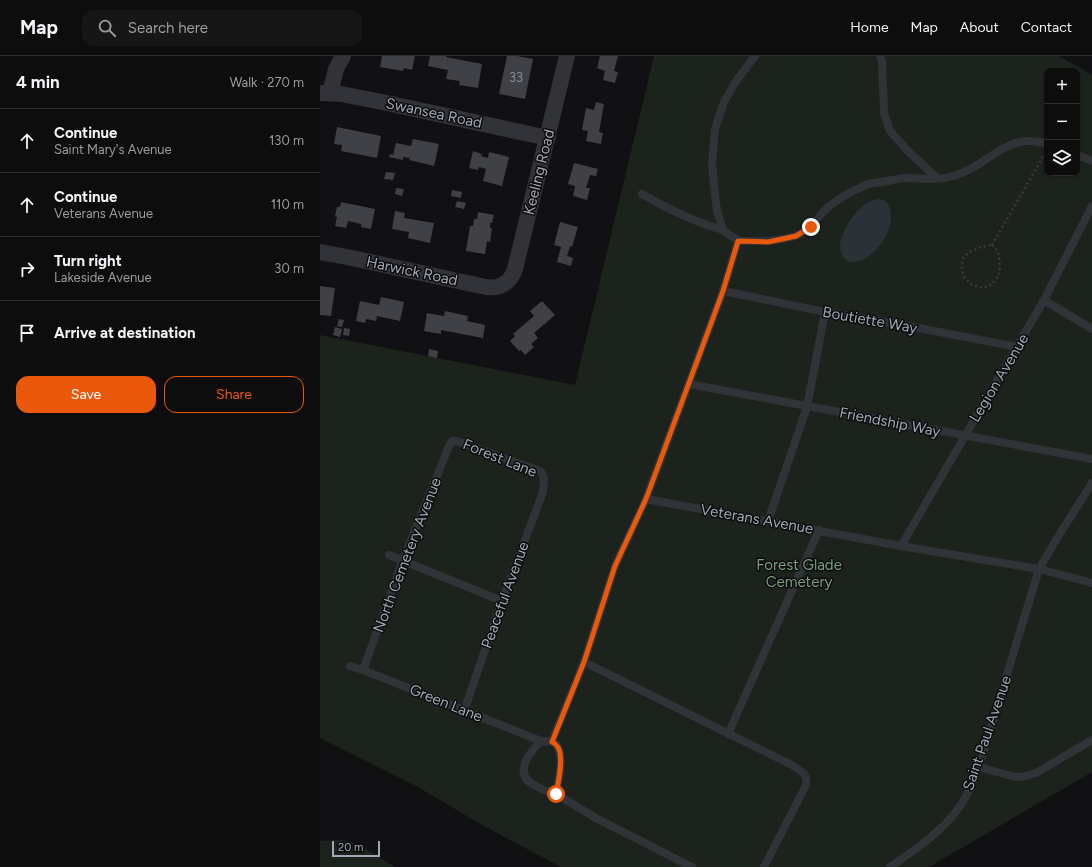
<!DOCTYPE html>
<meta charset="utf-8">
<style>
:root{--surface:#0d0d0e;--page:#161617;--text:#f1f3f6;--muted:#9a9c9e;--line:#2d2d2e;--accent:#ea580c}
body{margin:0;font-family:Figtree,sans-serif;background:var(--page);color:var(--text)}
.controls{position:absolute;right:12px;top:12px;display:grid;overflow:hidden;border-radius:8px;box-shadow:0 1px 3px #0004}
.controls button{width:36px;height:36px;display:grid;place-items:center;padding:0;border:0;border-bottom:1px solid var(--line);background:var(--surface);color:var(--text);font:20px sans-serif}
.scale{position:absolute;left:12px;bottom:10px;width:48px;box-sizing:border-box;padding-left:4px;border:2px solid #a3a7b4;border-top:0;font-size:11px;line-height:14px;white-space:nowrap;color:#a3a7b4;-webkit-text-stroke:3px #0c0c0e;paint-order:stroke}
.stop{position:absolute;width:12px;height:12px;margin:-9px;border:3px solid #ea580c;border-radius:50%;background:#fff}
.stop.end{background:#ea580c;border-color:#fff;box-shadow:0 1px 4px #0008}
.list{margin:0;padding:0;list-style:none}
h2{display:flex;justify-content:space-between;align-items:center;height:52px;margin:0;padding:0 16px;font-size:17px}
h2 small{font-size:13px;font-weight:400;color:var(--muted)}
.list li{display:grid;grid-template-columns:26px 1fr auto;gap:12px;align-items:center;box-sizing:border-box;height:64px;padding:0 16px;border-top:1px solid var(--line)}
.list b{display:block;font-size:15px;white-space:nowrap}
.list p{margin:0;font-size:13px;white-space:nowrap;color:var(--muted)}
.list em{font-size:13px;font-style:normal;color:var(--muted)}
.actions{display:flex;gap:8px;padding:12px 16px}
.actions a{flex:1;padding:9px 0;border:1px solid var(--accent);border-radius:12px;text-align:center;font-size:14px;color:var(--accent)}
.actions .main{background:var(--accent);color:#fff}
.icon{flex:none;width:22px;height:22px;fill:none;stroke:currentColor;stroke-width:2;stroke-linecap:round;stroke-linejoin:round}
.map{position:relative;flex:none;width:772px;height:811px;overflow:hidden}
header{display:flex;align-items:center;gap:24px;box-sizing:border-box;height:56px;padding:0 20px;background:var(--surface);border-bottom:1px solid var(--line)}
header strong{font-size:19px}
nav{display:flex;gap:22px;margin-inline-start:auto;font-size:14px}
.search{width:280px;height:36px;background:var(--page);display:flex;align-items:center;gap:10px;box-sizing:border-box;padding:0 14px;border-radius:12px;color:var(--muted);font-size:15px}
main{display:flex}
aside{flex:1;background:var(--surface)}
.map>svg:first-child{display:block}
.green{fill:#1c231d;fill-rule:evenodd}
.water{fill:#2a3238}
.building{fill:#404146}
.lines{fill:none;stroke-linecap:round;stroke-linejoin:round}
.path{stroke:#383a3f;stroke-width:2.5;stroke-dasharray:2 3;stroke-linecap:butt}
.lane{stroke:#323338;stroke-width:8}
.street{stroke:#323338;stroke-width:16}
.route{stroke:#ea580c;stroke-width:5}
.labels{text-anchor:middle;dominant-baseline:central;stroke-width:3;stroke-linejoin:round;paint-order:stroke}
.number-label{font-size:13px;fill:#8a8e98}
.street-label{font-size:15px;fill:#a3a7b4;stroke:#0c0c0e}
.park-label{font-size:15px;fill:#799f7c;stroke:#0c0c0e}
</style>
<header>
<strong>Map</strong>
<div class="search"><svg class="icon" aria-label="search" viewBox="0 0 24 24"><circle cx="10" cy="10" r="6"/><path d="M15 15l6 6"/></svg>Search here</div>
<nav><a>Home</a><a>Map</a><a>About</a><a>Contact</a></nav>
</header>
<main>
<aside>
<h2>4 min<small>Walk · 270 m</small></h2>
<ul class="list">
<li><svg class="icon" aria-label="ahead" viewBox="0 0 24 24"><path d="M12 20V5M6 11l6-6 6 6"/></svg><div><b>Continue</b><p>Saint Mary's Avenue</p></div><em>130 m</em></li>
<li><svg class="icon" aria-label="ahead" viewBox="0 0 24 24"><path d="M12 20V5M6 11l6-6 6 6"/></svg><div><b>Continue</b><p>Veterans Avenue</p></div><em>110 m</em></li>
<li><svg class="icon" aria-label="right" viewBox="0 0 24 24"><path d="M7 20v-9h11M14 6l5 5-5 5"/></svg><div><b>Turn right</b><p>Lakeside Avenue</p></div><em>30 m</em></li>
<li><svg class="icon" aria-label="arrive" viewBox="0 0 24 24"><path d="M6 21V4h12l-3 4 3 4H6"/></svg><div><b>Arrive at destination</b></div></li>
</ul>
<div class="actions"><a class="main">Save</a><a>Share</a></div>
</aside>
<div class="map">
<svg width="772" height="811" viewBox="0 0 772 811">
<rect width="100%" height="100%" fill="#111113"/>
<!-- green -->
<g class="green">
<path d="M334,0h405l33,19v697l-163,95h-368l-79,-42 -64,-38 -98,-49v-403l255,50zM727,15h30v102h-30z"/>
<polygon points="14,784 21,784 38,788 75,811 0,811 0,785"/>
</g>
<!-- water -->
<path class="water" d="M559,143l7,2c15,20 -6,53 -27,60 -12,4 -19,-5 -19,-16 0,-8 6,-16 9,-23 7,-11 17,-22 30,-23z"/>
<!-- building -->
<g class="building">
<polygon points="62,0 95,0 92,14 84,12 83,15 60,11"/>
<polygon points="110,0 126,0 126,1 162,8 158,32 139,29 140,25 126,23 128,14 108,10"/>
<polygon points="187,0 197,0 213,3 205,43 179,38"/>
<polygon points="280,0 298,0 294,15 298,16 295,27 283,24 285,15 277,12"/>
<polygon points="276,46 284,48 279,76 283,77 281,88 266,85 268,75 262,74 266,52 274,54"/>
<polygon points="17,71 61,80 57,102 21,95 22,89 14,88"/>
<polygon points="93,83 119,88 114,110 89,104 90,102 83,101 83,104 69,101 70,98 73,99 76,87 91,90"/>
<polygon points="153,95 162,98 161,100 168,102 169,96 189,101 182,130 163,125 166,113 159,111 158,114 149,112"/>
<polygon points="254,107 278,113 276,120 270,119 266,132 270,132 267,144 253,140 255,130 248,128"/>
<polygon points="66,116 75,117 73,124 64,123"/>
<polygon points="76,132 84,133 82,140 75,138"/>
<polygon points="132,134 142,136 141,142 131,140"/>
<polygon points="137,145 146,147 144,153 135,151"/>
<polygon points="21,146 55,153 51,173 41,171 41,168 28,165 26,172 15,170 17,161 15,160 17,151 20,151"/>
<polygon points="75,155 85,157 84,162 114,167 110,187 88,182 89,176 72,173"/>
<polygon points="158,156 174,159 172,167 170,167 170,172 172,172 170,186 167,185 165,198 146,195 150,170 153,170 154,163 157,163"/>
<polygon points="240,166 258,171 252,191 250,190 247,200 253,202 251,210 237,206 241,191 234,189"/>
<polygon points="0,230 15,232 11,260 0,259"/>
<polygon points="61,241 84,246 80,265 57,260 56,265 46,263 45,267 36,265 40,245 59,249"/>
<polygon points="222,245 235,259 214,277 218,282 211,288 214,291 205,299 201,294 199,295 190,285 195,280 193,278 214,260 210,255"/>
<polygon points="125,255 148,260 147,265 165,269 163,282 121,274 121,278 104,275 107,257 124,260"/>
<polygon points="19,263 24,264 22,271 17,270"/>
<polygon points="15,271 22,273 20,281 13,279"/>
<polygon points="24,272 30,273 29,280 23,279"/>
<polygon points="109,293 118,295 117,302 108,300"/>
</g>
<g class="lines">
<!-- path -->
<g class="path">
<polygon points="672,189 678,196 680,210 679,219 672,228 664,232 652,229 644,221 642,215 642,209 643,202 649,196 661,191"/>
<polyline points="672,189 724,99"/>
</g>
<!-- lane -->
<g class="lane">
<polyline points="560,0 562,5 564,57 570,75 587,94 617,122"/>
<polyline points="757,99 772,105"/>
<path d="M322,138c26,15 52,28 81,36"/>
<path d="M418,185c19,0 39,1 57,-5 14,-5 21,-16 30,-26 9,-9 29,-20 41,-25 5,-2 10,-2 15,-3 8,-1 16,-3 24,-4 16,0 33,3 48,-2 35,-9 54,-46 94,-32"/>
<polyline points="418,185 403,174 397,155 392,109 395,73 404,46 416,25 435,0"/>
<polyline points="403,235 505,256 583,269 698,291"/>
<polyline points="724,244 772,273"/>
<polyline points="369,328 772,403"/>
<polyline points="326,443 581,490 719,513 772,527"/>
<polyline points="448,465 487,351 505,256"/>
<polyline points="581,490 724,244 772,150"/>
<polyline points="69,499 182,545"/>
<path d="M264,606l208,103c9,6 18,10 13,22l-41,80"/>
<polyline points="30,610 43,614 221,685"/>
<polyline points="43,614 83,504 129,390 132,385 137,385 220,415 222,417 224,423 223,436 182,545 144,655"/>
<polyline points="408,678 499,474"/>
<path d="M221,685c3,0 9,0 12,1 14,8 5,40 3,52 -7,-2 -14,-4 -20,-8 -24,-11 -8,-32 5,-45z"/>
<polyline points="232,685 264,606 295,510 326,443 403,235 418,185"/>
<polyline points="659,711 695,721 705,720 716,717 772,684"/>
<polyline points="236,738 276,762 372,811"/>
<path d="M570,811c25,-17 56,-38 72,-64 7,-11 12,-23 17,-36l60,-198 20,-34 33,-52"/>
</g>
<!-- street -->
<g class="street">
<polyline points="0,37 21,38 62,46 228,82"/>
<polyline points="10,37 16,13 23,0"/>
<path d="M0,196l27,5 139,30c14,2 25,-5 29,-18l52,-213"/>
</g>
</g>
<g class="lines">
<!-- route -->
<path class="route" d="M236,738c2,-11 9,-39 1,-48 -1,-2 -3,-3 -5,-4l32,-80 31,-96 31,-67 77,-208 15,-50 30,1 28,-6 15,-9"/>
</g>
<g class="labels">
<!-- number labels -->
<g class="number-label">
<text x="196" y="21">33</text>
</g>
<!-- street labels -->
<g class="street-label">
<text transform="translate(114 57) rotate(12)">Swansea Road</text>
<text transform="translate(219 116) rotate(-76)">Keeling Road</text>
<text transform="translate(92 215) rotate(12)">Harwick Road</text>
<text transform="translate(550 264) rotate(10)">Boutiette Way</text>
<text transform="translate(679 322) rotate(-59)">Legion Avenue</text>
<text transform="translate(570 366) rotate(11)">Friendship Way</text>
<text transform="translate(180 402) rotate(22)">Forest Lane</text>
<text transform="translate(437 463) rotate(10)">Veterans Avenue</text>
<text transform="translate(87 499) rotate(-69)">North Cemetery Avenue</text>
<text transform="translate(185 539) rotate(-70)">Peaceful Avenue</text>
<text transform="translate(126 647) rotate(22)">Green Lane</text>
<text transform="translate(667 677) rotate(-71)">Saint Paul Avenue</text>
</g>
<!-- park labels -->
<g class="park-label">
<text x="479" y="509">Forest Glade<tspan x="479" dy="17">Cemetery</tspan></text>
</g>
</g>
</svg>
<div class="controls">
<button>+</button>
<button>−</button>
<button><svg class="icon" aria-label="layers" viewBox="0 0 24 24"><path d="M12 4l9 5-9 5-9-5zM3 14l9 5 9-5"/></svg></button>
</div>
<div class="scale">20 m</div>
<div class="stop" style="left:236px;top:738px"></div>
<div class="stop end" style="left:491px;top:171px"></div>
</div>
</main>
